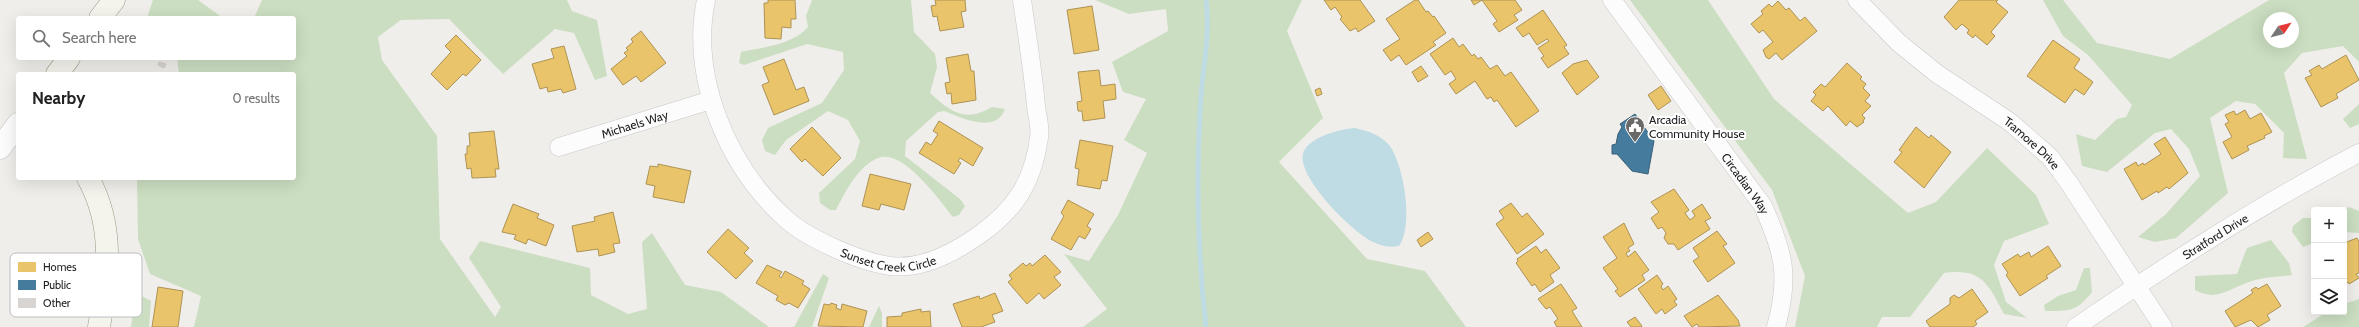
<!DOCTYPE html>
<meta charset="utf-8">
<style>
:root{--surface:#fff;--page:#f2f2f2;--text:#222;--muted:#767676;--line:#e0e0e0}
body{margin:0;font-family:Cabin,sans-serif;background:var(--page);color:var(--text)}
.controls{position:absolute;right:12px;bottom:12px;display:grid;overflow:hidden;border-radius:4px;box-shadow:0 4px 16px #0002}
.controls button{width:36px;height:36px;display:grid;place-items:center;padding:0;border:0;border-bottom:1px solid var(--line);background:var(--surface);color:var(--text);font:20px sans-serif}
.compass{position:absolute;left:2263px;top:12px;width:36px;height:36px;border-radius:50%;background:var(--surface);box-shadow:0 4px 16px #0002;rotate:55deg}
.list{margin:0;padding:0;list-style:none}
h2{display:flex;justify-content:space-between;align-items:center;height:52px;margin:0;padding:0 16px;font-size:17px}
h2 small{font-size:13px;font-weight:400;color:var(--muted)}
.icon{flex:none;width:22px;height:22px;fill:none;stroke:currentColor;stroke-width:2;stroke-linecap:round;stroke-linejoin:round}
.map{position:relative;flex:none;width:2359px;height:327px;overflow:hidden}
.search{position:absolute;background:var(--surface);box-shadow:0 4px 16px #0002;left:16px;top:16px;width:280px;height:44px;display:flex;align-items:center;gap:10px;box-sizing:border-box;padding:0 14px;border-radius:4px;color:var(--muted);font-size:15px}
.panel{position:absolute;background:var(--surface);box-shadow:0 4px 16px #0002;left:16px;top:72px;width:280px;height:108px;border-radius:4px}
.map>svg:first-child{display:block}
.forest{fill:#cbdec1;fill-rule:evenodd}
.water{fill:#bfdbe3}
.homes{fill:#e9c46a;stroke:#ad9354}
.public{fill:#457b9d;stroke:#3a6078}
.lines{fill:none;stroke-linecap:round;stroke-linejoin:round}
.stream{stroke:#bfdbe3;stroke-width:5}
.building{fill:#d7d4d2;stroke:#d3d0cc}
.minor-casing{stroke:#c9c8c7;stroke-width:19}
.tertiary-casing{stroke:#c9c8c7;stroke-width:23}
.secondary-casing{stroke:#999a82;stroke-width:23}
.minor{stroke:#fdfcfc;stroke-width:18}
.tertiary{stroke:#fdfcfc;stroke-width:22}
.secondary{stroke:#f4f4ed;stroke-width:22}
.labels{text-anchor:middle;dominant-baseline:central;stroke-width:4;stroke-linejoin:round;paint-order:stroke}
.poi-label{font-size:12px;fill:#222;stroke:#fff;text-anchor:start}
.street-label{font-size:12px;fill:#222;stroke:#fff}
.key{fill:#fff;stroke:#bdbdbd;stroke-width:1}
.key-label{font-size:11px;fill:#222}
</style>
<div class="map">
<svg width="2359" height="327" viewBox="0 0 2359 327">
<rect width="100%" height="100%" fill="#f0eeeb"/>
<!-- forest -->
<g class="forest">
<polygon points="153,0 198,0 223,18 147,18"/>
<polygon points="262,0 567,0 572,11 597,20 607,76 595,80 574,33 555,29 503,74 449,19 401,20 378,37 382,60 437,136 440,239 495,317 501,307 469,258 480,241 590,268 591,295 628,314 647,309 642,242 652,233 685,285 721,292 769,327 194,327 201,296 150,274 138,239 137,178 294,178 294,74 179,74 177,58 294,58 294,18 254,18"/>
<path d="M812,0h99l3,32 21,22 2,13 -7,26c21,19 35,30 62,14l13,2c-9,26 -45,8 -61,2l-6,1 -32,29 -1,15 55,43 5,7 -6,9 -6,2c-13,-16 -50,-69 -75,-59 -20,8 -33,34 -42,52h-6l-10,-7 -1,-10 36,-34 5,-18 -12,-21 -20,-9 -42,29 -11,15 -10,-4 -3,-11 6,-12 54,-25 22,-33 -1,-18 -36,-8 -63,21 -5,-2 2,-11c23,-5 51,-7 67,-25l-2,-11z"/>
<polygon points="1095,0 1302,0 1287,31 1323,118 1279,162 1367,259 1425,271 1466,327 1083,327 1107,309 1064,254 1089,261 1118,215 1147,153 1124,140 1146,99 1123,92 1112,62 1168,31 1166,9 1129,14"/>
<path d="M1630,0h78l66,99 134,114 28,-11 51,-54 49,47 13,29 -45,17 -10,24 12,37 21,16 -23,-4c-16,-30 -22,-46 -60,-41l-34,44h-28l-5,10h-82l10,-51 -33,-86z"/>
<path d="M2043,0h20l34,43 73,16 99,-59h90v62l-16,-16 -41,7 -18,20 23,86 -24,-1 1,-25 -29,-29 -19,-3 -26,17 18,75 -52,45 -21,4 -17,-5 28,-23 34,-38 -11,-27 -18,-20 -16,4 -48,39 -25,-6 -6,-32 19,6 22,-21 9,-2 6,-12 -44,-50 -25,-19zM2269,18h24v24h-24z"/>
<polygon points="2359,104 2359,124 2350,128 2343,119"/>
<polygon points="2349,207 2359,211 2359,233 2344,232 2343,210"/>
<polygon points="2303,218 2314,218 2314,243 2303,247 2292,232 2293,226"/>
<path d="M2271,240l18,23 3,12c-14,2 -30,2 -43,7 -21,7 -32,20 -54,8v-14l42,-2 10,-26z"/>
<path d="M2084,268h6l2,24c-16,20 -22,19 -47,19l-1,-6 14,-9 18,-6z"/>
<polygon points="823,274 829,278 812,327 794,327"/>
<polygon points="136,293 151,301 149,327 131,327"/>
<polygon points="2359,299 2359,327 2303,327 2327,312 2344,312 2344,304"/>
<polygon points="879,306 882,313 882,327 869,327"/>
</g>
<!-- water -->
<path class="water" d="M1355,128c13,3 26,7 35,18 14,21 24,79 9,100 -10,2 -17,0 -26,-4 -21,-10 -76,-65 -70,-88 4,-17 38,-25 52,-26z"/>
<!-- homes -->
<g class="homes">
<polygon points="768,0 795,0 796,19 791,19 791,28 782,27 781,39 765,38 764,3 768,3"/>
<polygon points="935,0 965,0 966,11 961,12 964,27 940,31 937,16 933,17 931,6 936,5"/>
<polygon points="1324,0 1360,0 1375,21 1358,32 1356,28 1350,31 1340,19 1342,17 1335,7 1331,10"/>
<polygon points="1415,0 1418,0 1426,12 1428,11 1433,17 1434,16 1446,33 1433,42 1436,45 1406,65 1399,55 1391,61 1383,50 1400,39 1386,19"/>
<polygon points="1471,0 1515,0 1522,10 1514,15 1518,20 1499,32 1493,24 1497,21 1482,0 1474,5"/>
<polygon points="1959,0 1998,0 1996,2 2008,12 1991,32 1995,36 1987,45 1975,35 1973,38 1967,33 1969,30 1962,24 1956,30 1944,17"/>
<polygon points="1778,1 1786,10 1789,8 1800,21 1805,17 1817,31 1782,60 1776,53 1769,59 1766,57 1763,50 1773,42 1763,30 1759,33 1751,24 1763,14 1761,11 1769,4 1772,7"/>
<polygon points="1092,6 1099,50 1074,54 1067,10"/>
<polygon points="1543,10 1567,45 1564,47 1569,54 1548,68 1541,58 1544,56 1538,48 1549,41 1547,39 1537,45 1529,33 1523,37 1516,28"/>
<polygon points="641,31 666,63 641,82 636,76 623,85 611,69 627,56 624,53 628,50 626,48 633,42 631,39"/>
<polygon points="456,35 481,60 466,76 463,74 447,90 431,74 451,52 445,46"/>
<polygon points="1453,38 1459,47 1463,44 1472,56 1474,54 1478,59 1481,57 1490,69 1497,65 1505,76 1511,72 1539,111 1516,127 1497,100 1494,102 1491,97 1487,99 1475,81 1456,94 1449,84 1456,79 1451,71 1445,75 1430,54"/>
<polygon points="2053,40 2080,59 2074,68 2093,82 2084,95 2075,89 2065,103 2027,76"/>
<polygon points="564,46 576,89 563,93 561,89 548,92 547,87 540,89 532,64 554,58 551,49"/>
<polygon points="968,54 971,71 974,71 976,100 952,104 951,93 947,94 945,83 950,82 946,58"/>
<polygon points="2346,55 2359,80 2336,94 2338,98 2321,107 2305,78 2312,75 2309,71 2319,65 2322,69"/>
<polygon points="784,59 796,90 804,87 809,101 774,115 762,85 769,82 763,67"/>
<polygon points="1587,60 1599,77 1577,95 1562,73 1573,64"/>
<polygon points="1847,63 1862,77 1860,79 1866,84 1863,88 1870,95 1865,101 1871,106 1862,115 1865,118 1863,121 1864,122 1857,127 1850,121 1846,126 1828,106 1823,111 1811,101 1816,95 1813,92 1821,84 1825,87"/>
<polygon points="1421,66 1428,76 1418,82 1412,72"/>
<polygon points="1099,70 1101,86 1115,84 1116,99 1103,101 1105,118 1083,121 1082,111 1078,111 1077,102 1082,101 1078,72"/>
<polygon points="1661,86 1671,101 1658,110 1648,95"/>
<polygon points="1320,88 1322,94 1317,96 1315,90"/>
<polygon points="2245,110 2250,119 2261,113 2272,132 2264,136 2265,138 2247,146 2249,150 2232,159 2223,142 2232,137 2225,124 2229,122 2225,115 2234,111 2236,115"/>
<polygon points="939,121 983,148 973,166 960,158 958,161 961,163 954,174 919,153 926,142 931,145 938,134 933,131"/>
<polygon points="812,127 841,158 823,176 805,159 802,162 790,149"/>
<polygon points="1916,127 1929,138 1931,135 1951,152 1924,188 1894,162 1902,152 1899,150"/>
<polygon points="494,131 499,169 495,169 496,177 472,178 471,168 467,169 465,154 467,154 467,146 470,146 469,133"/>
<polygon points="2165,137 2188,173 2169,189 2167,187 2158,193 2157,191 2142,200 2124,169 2136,162 2138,166 2143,163 2144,165 2161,154 2154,144"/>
<polygon points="1080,140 1113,146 1107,181 1102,180 1100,189 1077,185 1079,169 1075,168"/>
<polygon points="658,164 691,171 684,203 653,197 655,186 646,184 650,166 658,167"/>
<polygon points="870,174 911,184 904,210 881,204 879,210 862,206"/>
<polygon points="1674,189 1689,210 1685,213 1690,220 1695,216 1692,211 1702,204 1711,218 1705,221 1710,229 1678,250 1674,244 1668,244 1664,238 1666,233 1662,227 1658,229 1651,218 1659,212 1651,202"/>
<polygon points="1068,200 1094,214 1087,226 1091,229 1085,239 1079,236 1071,250 1051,239 1064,216 1061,213"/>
<polygon points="1511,203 1522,217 1527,213 1544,234 1517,254 1496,224 1504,218 1499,211"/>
<polygon points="513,204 539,214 537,218 554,225 546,246 528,239 526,244 514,239 516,235 502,232"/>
<polygon points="613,212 620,243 613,244 615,252 599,256 598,249 577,252 572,226 595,221 594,217"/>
<polygon points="1624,223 1634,244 1628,248 1630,251 1626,253 1628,257 1635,251 1649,270 1642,275 1645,280 1620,297 1615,291 1618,289 1603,268 1617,258 1603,237"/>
<polygon points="728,229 749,248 744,253 753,261 736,279 707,252"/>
<polygon points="1717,231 1727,244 1723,246 1735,263 1708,282 1693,261 1699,257 1693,248"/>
<polygon points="1428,232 1433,239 1421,247 1417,240"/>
<polygon points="2357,238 2359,242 2359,273 2356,274 2359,278 2349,284 2348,282 2344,284 2344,243"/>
<polygon points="1536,246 1541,253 1546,249 1560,268 1550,275 1554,282 1540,292 1535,284 1532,286 1516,263 1518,261 1517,259"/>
<polygon points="2048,246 2061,266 2046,276 2048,278 2020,296 2006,275 2008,273 2002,264 2018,254 2020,257 2029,252 2031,257"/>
<polygon points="1045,255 1061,272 1054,277 1061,285 1044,299 1039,293 1027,304 1008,282 1012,279 1009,275 1023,263 1026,266 1030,263 1032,266"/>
<polygon points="767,265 782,272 779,276 781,278 785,271 804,281 802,284 810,289 798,308 789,303 785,305 776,300 778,296 756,283"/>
<polygon points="1657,275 1663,284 1661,286 1663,290 1668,286 1677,299 1674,301 1677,305 1665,314 1662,309 1656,314 1638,289"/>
<polygon points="1561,284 1577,308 1572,311 1582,327 1557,327 1554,322 1558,319 1550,307 1546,309 1538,299"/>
<polygon points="2267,284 2281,306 2267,315 2270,320 2258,327 2251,320 2235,327 2225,311 2253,293 2251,290 2256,287 2258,289"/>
<polygon points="158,287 183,291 178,327 152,327"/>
<polygon points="1972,289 1988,312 1975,321 1977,324 1973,327 1930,327 1926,321 1950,304 1950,298 1954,295 1959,298"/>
<polygon points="995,293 1003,311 992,315 995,322 981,327 962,327 953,304 979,296 980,299"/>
<polygon points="1718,295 1738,320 1740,326 1699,327 1697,324 1692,327 1684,316"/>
<polygon points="831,303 837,305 836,308 841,310 842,304 867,311 863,327 818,326 824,304 830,305"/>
<polygon points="921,309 921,312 930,311 931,327 887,327 887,317 902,316 902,313"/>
<polygon points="1635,317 1642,326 1641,327 1631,327 1627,322"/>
</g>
<!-- public -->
<polygon class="public" points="1635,114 1654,141 1648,174 1632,171 1617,154 1612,154 1612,145 1616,144 1618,134 1622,127 1620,124"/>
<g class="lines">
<!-- stream -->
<path class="stream" d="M1206,0c5,38 -5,74 -6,112 -4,71 -2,144 6,215"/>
</g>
<!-- building -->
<polygon class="building" points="159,62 166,64 164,68 158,65"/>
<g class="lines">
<!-- minor casing -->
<g class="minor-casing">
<g id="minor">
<path id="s1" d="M706,0c-16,78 22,167 80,219 22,20 75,43 104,47 31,4 65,-14 89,-31 36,-25 54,-53 60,-97 2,-10 -2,-22 -3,-32 -3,-35 -9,-71 -14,-106"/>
<path id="s2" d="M1612,0l151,206c21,47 27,70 13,121"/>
<path id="s3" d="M1857,0l42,43 37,30 74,49 40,35 19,26 94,144"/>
<path id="s4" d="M559,147l152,-47"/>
<path id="s5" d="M2076,327c91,-62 185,-123 283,-174"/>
</g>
</g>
<!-- tertiary casing -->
<g class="tertiary-casing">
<polyline id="tertiary" points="0,148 18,124"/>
</g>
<!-- secondary casing -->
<g class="secondary-casing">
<g id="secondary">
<polyline points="100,18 114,0"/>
<polyline points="57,74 69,58"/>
<path d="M88,178c27,49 20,97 11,149"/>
</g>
</g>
<!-- minor -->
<use href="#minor" class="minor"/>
<!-- tertiary -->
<use href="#tertiary" class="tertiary"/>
<!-- secondary -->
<use href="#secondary" class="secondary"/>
</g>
<!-- icons -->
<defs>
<g id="civic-pin" transform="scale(1)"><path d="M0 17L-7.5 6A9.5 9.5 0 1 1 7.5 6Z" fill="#6a6968" stroke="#fff"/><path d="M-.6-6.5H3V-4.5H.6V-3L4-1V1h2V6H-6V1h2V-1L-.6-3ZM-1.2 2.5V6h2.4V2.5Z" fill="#fff"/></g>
</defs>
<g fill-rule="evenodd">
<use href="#civic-pin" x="1635" y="126"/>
</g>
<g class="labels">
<!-- poi labels -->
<g class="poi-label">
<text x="1649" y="119">Arcadia<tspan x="1649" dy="14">Community House</tspan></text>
</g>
<!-- street labels -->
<g class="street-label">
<text stroke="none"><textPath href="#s4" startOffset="79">Michaels Way</textPath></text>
<text stroke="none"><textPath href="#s3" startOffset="227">Tramore Drive</textPath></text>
<text stroke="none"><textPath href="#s2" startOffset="227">Circadian Way</textPath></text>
<text stroke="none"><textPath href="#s5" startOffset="166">Stratford Drive</textPath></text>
<text stroke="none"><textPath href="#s1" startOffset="356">Sunset Creek Circle</textPath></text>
</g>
</g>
<!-- legend -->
<rect x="10" y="253" width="132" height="64" rx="6" class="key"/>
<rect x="18" y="262" width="18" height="10" fill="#e9c46a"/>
<rect x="18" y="280" width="18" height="10" fill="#457b9d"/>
<rect x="18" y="298" width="18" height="10" fill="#d7d4d2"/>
<g class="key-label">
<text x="43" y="271">Homes</text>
<text x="43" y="289">Public</text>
<text x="43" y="307">Other</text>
</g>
</svg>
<div class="controls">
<button>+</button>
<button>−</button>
<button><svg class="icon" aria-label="layers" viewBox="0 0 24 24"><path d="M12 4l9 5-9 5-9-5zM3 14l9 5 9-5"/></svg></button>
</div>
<svg class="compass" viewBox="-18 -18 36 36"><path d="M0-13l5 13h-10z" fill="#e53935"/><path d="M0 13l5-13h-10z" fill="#767676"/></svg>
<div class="search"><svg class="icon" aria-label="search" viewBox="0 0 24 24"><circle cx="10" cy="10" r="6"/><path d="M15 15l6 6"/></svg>Search here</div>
<section class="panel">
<h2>Nearby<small>0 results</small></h2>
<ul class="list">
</ul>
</section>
</div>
